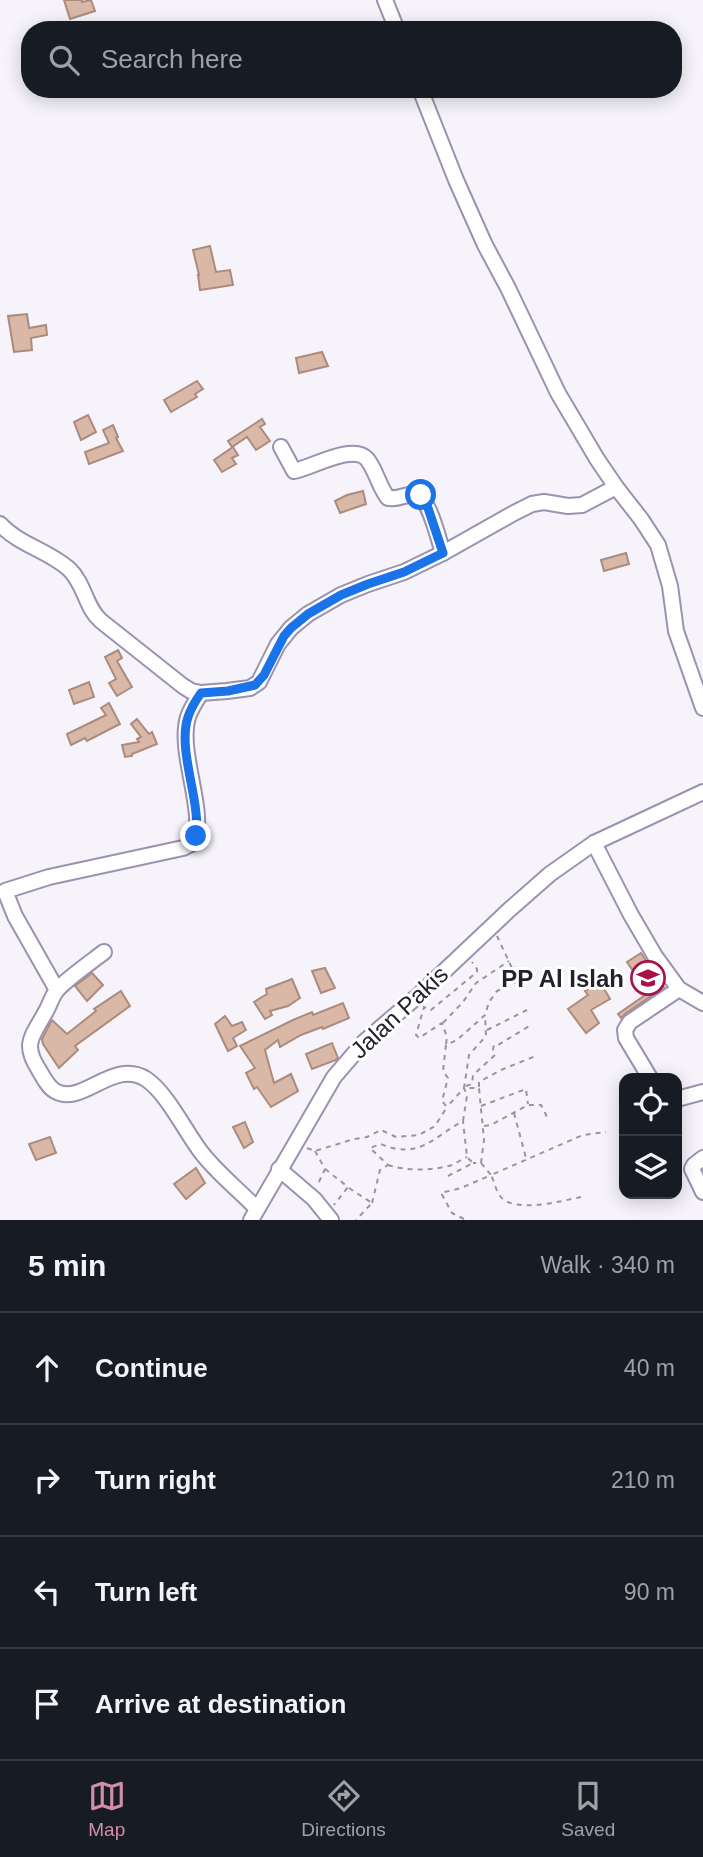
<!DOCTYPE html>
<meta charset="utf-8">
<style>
:root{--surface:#171b24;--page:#20242c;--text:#f1f3f6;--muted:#9ea1a6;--line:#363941;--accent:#d08ea8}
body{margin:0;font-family:Arial,sans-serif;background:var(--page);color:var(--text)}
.controls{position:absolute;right:21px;bottom:21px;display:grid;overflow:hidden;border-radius:14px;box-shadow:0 4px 18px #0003}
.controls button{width:63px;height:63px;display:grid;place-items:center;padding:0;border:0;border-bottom:2px solid var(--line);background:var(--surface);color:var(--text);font:35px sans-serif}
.stop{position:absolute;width:21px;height:21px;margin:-16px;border:5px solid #1a73e8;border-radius:50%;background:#fff}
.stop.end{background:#1a73e8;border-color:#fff;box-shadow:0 2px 7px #0008}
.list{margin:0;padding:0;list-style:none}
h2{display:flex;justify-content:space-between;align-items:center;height:91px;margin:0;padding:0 28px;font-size:30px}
h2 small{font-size:23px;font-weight:400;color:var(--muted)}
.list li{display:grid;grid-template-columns:46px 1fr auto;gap:21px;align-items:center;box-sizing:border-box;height:112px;padding:0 28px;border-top:2px solid var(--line)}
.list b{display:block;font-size:26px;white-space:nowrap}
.list em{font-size:23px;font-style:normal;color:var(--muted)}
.icon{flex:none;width:38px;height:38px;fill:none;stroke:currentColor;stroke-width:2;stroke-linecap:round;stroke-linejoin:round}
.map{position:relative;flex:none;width:703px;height:1220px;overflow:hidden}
.search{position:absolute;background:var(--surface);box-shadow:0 4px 18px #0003;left:21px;right:21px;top:21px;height:77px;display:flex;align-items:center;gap:18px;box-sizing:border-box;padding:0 24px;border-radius:28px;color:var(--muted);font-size:26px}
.sheet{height:539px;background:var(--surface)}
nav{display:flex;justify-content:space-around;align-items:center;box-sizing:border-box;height:98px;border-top:2px solid var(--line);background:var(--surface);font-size:19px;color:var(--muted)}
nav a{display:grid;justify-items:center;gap:4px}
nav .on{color:var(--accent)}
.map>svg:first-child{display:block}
.building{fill:#dab8a8;stroke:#ac8b7d;stroke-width:2}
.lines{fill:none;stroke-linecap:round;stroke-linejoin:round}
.minor-casing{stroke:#9b92b1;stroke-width:18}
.path{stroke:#98959e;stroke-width:2;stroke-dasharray:5 5;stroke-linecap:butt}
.minor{stroke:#fff;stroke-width:14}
.route{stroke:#1a73e8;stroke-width:9}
.labels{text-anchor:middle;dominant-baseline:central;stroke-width:6;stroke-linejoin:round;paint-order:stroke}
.poi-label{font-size:24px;font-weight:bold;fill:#25212d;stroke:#fff;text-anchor:end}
.street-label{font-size:24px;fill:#25212d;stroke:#fff}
</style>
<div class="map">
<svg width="703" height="1220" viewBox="0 0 703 1220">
<rect width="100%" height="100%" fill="#f6f4fa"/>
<!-- building -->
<g class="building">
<polygon points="64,0 82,0 82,2 91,0 95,11 70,19"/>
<polygon points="210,246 216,272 230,270 233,285 200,290 198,275 199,275 193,250"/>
<polygon points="27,314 29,328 46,325 47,335 31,338 32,350 14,352 8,316"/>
<polygon points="322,352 328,366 299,373 296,358"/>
<polygon points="197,381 203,389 195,394 197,397 171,412 164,400"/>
<polygon points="88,415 96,432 81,440 74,422"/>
<polygon points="262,419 265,424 260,427 270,441 256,450 247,437 232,447 228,441"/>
<polygon points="113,425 118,437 116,438 123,451 89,464 85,452 109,443 103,430"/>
<polygon points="233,447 238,455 232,458 236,464 222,472 214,460"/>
<polygon points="363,491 366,504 340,513 335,501 347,495"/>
<polygon points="626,553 629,564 604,571 601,560"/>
<polygon points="118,650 122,658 117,661 132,687 117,696 109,683 116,679 105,657"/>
<polygon points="89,682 94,697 74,704 69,690"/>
<polygon points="109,703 120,724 87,741 85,738 71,745 67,734 106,715 101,708"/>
<polygon points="137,719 149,734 152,732 157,744 132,754 132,756 125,757 122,745 139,742 137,739 141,737 131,724"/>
<polygon points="641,953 664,987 625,1014 621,1018 618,1014 648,993 627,962"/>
<polygon points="325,968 335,988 321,993 312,971"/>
<polygon points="92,973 103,985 87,1001 75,986"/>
<polygon points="292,979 300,998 288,1006 270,1011 272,1015 265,1019 254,1002 267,994 266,989"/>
<polygon points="600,982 610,999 591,1010 599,1023 586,1033 568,1009 588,995 585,991"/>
<polygon points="121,991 130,1006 75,1046 78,1050 59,1068 43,1044 42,1039 52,1020 67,1034 96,1011 94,1009"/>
<polygon points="343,1003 349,1018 323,1029 322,1027 301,1035 280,1047 278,1040 265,1050 274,1083 291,1074 298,1091 271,1107 257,1087 254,1089 246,1073 255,1068 240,1046 293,1020 312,1012 313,1015"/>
<polygon points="225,1016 232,1026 242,1022 246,1030 233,1038 237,1046 228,1051 215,1024"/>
<polygon points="332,1043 338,1058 336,1060 312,1069 306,1054"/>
<polygon points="245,1122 253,1142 244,1148 233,1127"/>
<polygon points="50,1137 56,1153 36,1160 29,1144"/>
<polygon points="196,1168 205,1183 186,1199 174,1184"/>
</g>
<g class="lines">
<!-- minor casing -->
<g class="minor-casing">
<g id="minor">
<polyline points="385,0 397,30"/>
<polyline points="420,89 456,180 485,245 508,288 558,393 597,459 616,487 641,519 658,545 670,586 676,631 703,708"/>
<path d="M281,447l13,24c17,-3 59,-28 73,-12 9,11 12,28 21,39 10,2 18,-4 27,-4 13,0 24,47 28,59"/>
<path d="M0,524c19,21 48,26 69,45 16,15 16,38 32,52l82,65 8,5 10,2 26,-2 23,-3 9,-6 19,-38 13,-16 17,-14 33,-19 27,-11 36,-12 39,-19 71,-40 18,-9 12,-2 24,4 14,-1 34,-18"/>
<polyline points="594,843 631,915 655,956 679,989 703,1003"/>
<path d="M104,952c-13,10 -36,26 -46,37 -6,6 -8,16 -13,24 -13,24 -23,31 -6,57 4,7 9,17 16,21 27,16 58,-33 91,-12 21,14 39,52 55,73 16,21 38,38 56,57"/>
<path d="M57,990l-42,-74 -10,-25 44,-14 134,-29 10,-5c15,-29 -16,-90 -5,-126 3,-9 8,-16 13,-24"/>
<polyline points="650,1078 626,1038 625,1030 630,1022 679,989"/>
<polyline points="677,1099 703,1092"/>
<polyline points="703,1158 694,1165 692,1169 703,1192"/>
<polyline points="279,1169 314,1199 331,1220"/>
<polyline points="251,1220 334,1077 364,1042 420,994 509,910 550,874 594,843 703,792"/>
</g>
</g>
<!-- path -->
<g class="path">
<polyline points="443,1023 463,1002 476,983 509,961"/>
<polyline points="487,1030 527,1010"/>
<polyline points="446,1044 447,1037 442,1023 419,1038 416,1035 424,1007 431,1010 477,972 477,969 472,962"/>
<polyline points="466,1086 472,1084 473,1075 495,1055 493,1049 494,1045 498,1045 531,1025"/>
<polyline points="479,1087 479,1082 501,1070 538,1055"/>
<polyline points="481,1106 526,1089 528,1104"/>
<polyline points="514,1113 526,1158"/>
<polyline points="484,1126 491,1125 528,1105 541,1105 547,1117"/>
<polyline points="307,1148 315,1151 354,1139 367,1137 381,1130 396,1137 419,1135 435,1126 447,1107 442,1101 448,1078 443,1071 446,1045 457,1040 485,1015 489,1002 497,991 518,981 497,936"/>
<polyline points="315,1151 325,1169 317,1186"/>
<polyline points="481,1163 484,1140 479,1088 464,1088 469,1055 486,1036 485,1015"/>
<path d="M388,1165c19,6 44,6 64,0 5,-2 10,-6 15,-8"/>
<polyline points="325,1169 348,1187 334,1205"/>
<polyline points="448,1176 473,1163 467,1157 463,1121"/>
<polyline points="349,1188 372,1203 356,1220"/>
<path d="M581,1197c-20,4 -67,17 -81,-1 -4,-5 -6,-15 -9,-21l92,-40 23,-3"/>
<path d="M372,1203l8,-33 8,-5 -18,-17 11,-4c38,16 51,-6 82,-23l4,-25 -3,-8 -17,19"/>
<polyline points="464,1219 452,1213 441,1193 461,1188 491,1175 481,1163 473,1163"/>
</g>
<!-- minor -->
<use href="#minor" class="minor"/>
</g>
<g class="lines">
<!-- route -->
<path class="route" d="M196,836c5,-36 -19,-85 -8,-119 3,-9 8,-17 13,-24l27,-2 27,-6 9,-10 20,-39 7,-8 17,-14 33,-19 27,-11 36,-12 39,-19 -15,-45 -7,-13"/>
</g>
<!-- icons -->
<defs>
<g id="school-ring" transform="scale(1.75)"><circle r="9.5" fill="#fff" stroke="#a71249" stroke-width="1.5"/><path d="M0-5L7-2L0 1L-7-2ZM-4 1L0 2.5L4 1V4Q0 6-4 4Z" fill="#a71249"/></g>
</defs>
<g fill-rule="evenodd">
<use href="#school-ring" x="648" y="978"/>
</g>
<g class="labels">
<!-- poi labels -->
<g class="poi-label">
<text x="624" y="978">PP Al Islah</text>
</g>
<!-- street labels -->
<g class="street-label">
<text transform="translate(399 1012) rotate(-43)">Jalan Pakis</text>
</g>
</g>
</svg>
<div class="controls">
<button><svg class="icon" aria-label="locate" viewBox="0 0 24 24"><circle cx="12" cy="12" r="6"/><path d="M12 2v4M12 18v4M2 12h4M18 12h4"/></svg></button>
<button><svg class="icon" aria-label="layers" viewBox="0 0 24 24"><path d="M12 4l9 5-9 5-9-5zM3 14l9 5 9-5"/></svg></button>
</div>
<div class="stop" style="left:421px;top:495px"></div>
<div class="stop end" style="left:196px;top:836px"></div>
<div class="search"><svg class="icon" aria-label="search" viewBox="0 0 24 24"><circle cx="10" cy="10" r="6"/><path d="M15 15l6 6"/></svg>Search here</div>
</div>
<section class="sheet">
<h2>5 min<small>Walk · 340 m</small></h2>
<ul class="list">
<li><svg class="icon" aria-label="ahead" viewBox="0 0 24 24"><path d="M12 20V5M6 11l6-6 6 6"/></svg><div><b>Continue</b></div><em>40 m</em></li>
<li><svg class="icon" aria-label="right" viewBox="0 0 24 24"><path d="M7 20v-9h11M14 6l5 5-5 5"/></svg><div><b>Turn right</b></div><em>210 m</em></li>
<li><svg class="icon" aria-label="left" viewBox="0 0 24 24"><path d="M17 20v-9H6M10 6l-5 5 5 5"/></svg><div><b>Turn left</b></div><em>90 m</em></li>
<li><svg class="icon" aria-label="arrive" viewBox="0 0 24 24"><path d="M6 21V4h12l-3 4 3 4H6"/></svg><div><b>Arrive at destination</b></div></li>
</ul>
</section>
<nav>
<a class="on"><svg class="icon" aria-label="map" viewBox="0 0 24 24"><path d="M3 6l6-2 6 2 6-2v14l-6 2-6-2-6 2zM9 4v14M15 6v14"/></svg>Map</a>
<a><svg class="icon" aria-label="directions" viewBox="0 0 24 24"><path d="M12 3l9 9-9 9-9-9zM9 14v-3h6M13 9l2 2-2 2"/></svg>Directions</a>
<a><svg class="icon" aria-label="saved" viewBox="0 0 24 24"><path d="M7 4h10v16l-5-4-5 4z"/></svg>Saved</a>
</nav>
